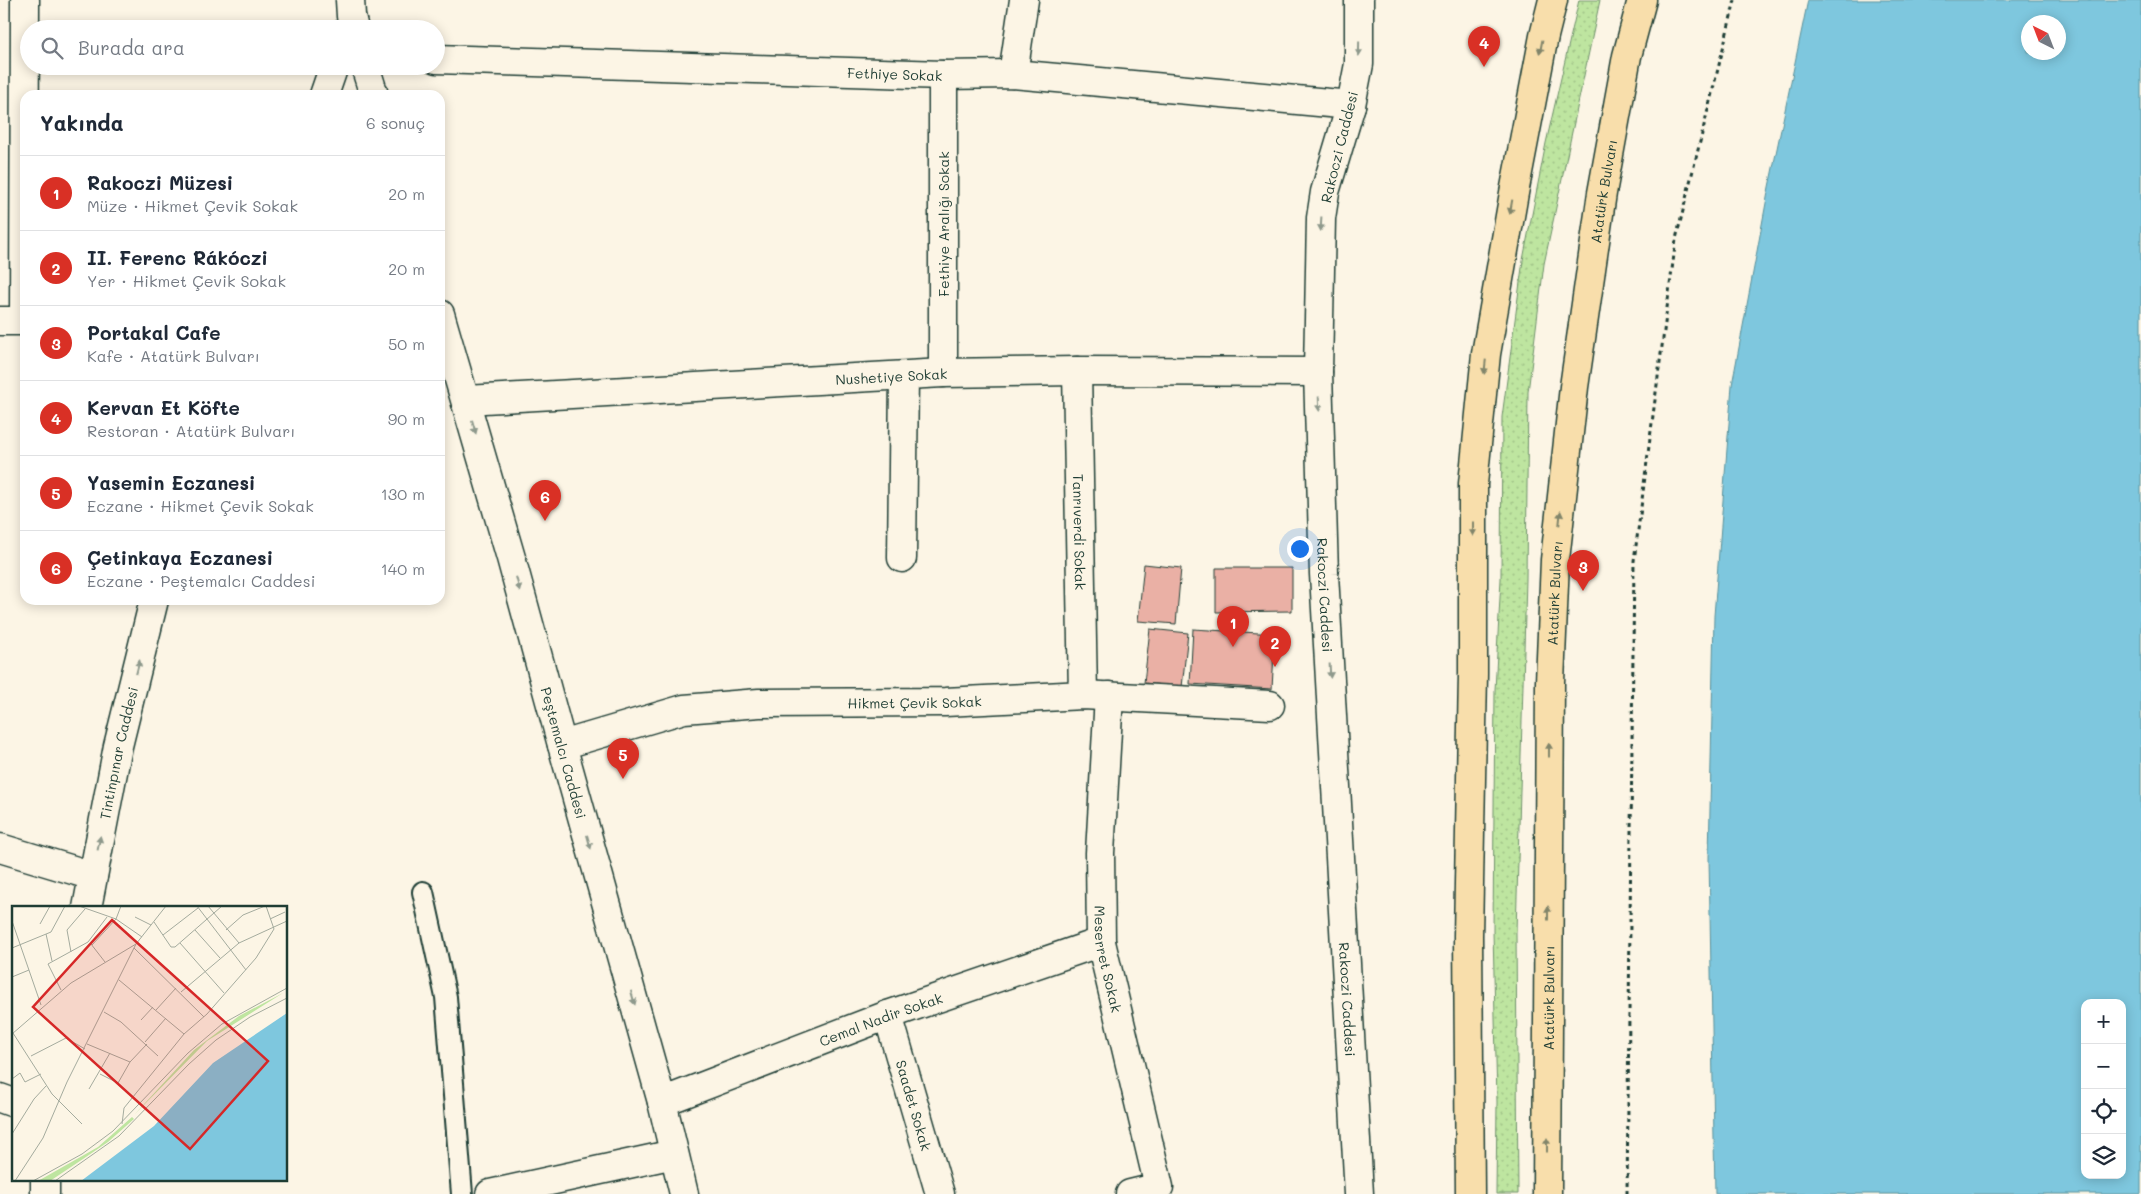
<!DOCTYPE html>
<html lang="tr">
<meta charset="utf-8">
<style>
:root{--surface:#fff;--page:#f6f6f7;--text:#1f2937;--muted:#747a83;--line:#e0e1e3;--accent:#d93025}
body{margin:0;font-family:Mali,sans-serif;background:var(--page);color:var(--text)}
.controls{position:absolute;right:15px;bottom:15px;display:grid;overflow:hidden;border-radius:10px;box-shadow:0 2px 12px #0003}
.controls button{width:45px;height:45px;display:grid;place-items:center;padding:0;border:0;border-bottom:1px solid var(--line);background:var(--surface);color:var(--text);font:25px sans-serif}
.compass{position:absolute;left:2021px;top:15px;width:45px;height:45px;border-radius:50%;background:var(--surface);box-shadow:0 2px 12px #0003;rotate:318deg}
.you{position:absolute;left:1299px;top:548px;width:18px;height:18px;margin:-12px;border:4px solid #fff;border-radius:50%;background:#1a73e8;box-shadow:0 0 0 8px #1a73e833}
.badge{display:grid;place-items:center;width:32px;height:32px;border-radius:50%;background:var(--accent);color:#fff;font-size:16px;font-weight:700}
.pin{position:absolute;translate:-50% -41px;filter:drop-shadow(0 1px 2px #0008)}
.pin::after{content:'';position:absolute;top:26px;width:18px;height:15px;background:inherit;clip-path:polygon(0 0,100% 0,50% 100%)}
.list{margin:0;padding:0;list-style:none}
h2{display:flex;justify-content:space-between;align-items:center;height:65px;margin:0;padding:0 20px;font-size:21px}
h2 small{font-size:16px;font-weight:400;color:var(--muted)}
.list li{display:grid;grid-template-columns:32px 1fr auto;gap:15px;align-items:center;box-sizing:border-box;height:75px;padding:0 20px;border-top:1px solid var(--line)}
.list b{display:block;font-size:19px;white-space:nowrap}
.list p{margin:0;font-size:16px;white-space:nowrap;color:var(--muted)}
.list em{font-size:16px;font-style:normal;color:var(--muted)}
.icon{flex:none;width:28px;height:28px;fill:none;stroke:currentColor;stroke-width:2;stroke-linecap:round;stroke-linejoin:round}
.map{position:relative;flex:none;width:2141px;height:1194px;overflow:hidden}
.search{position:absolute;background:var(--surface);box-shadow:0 2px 12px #0003;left:20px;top:20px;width:425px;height:55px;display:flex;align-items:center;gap:12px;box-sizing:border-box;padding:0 18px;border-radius:28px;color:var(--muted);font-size:19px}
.panel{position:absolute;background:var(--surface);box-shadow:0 2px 12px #0003;left:20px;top:90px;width:425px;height:515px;border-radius:15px}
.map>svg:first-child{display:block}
.grass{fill:url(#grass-dots);stroke:#6e916a}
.water{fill:#7ec7de;stroke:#58909a;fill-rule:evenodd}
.building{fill:#eab0a5;stroke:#1f3d34}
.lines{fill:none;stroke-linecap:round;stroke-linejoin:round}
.service-casing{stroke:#1f3d34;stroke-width:24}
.minor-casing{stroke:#1f3d34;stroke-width:31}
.tertiary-casing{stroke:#1f3d34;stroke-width:31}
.primary-casing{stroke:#1f3d34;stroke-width:31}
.path{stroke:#1f3d34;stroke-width:3;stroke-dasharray:4 4;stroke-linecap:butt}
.service{stroke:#fcf5e5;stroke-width:20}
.minor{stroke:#fcf5e5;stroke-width:28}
.tertiary{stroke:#fcf5e5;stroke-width:28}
.primary{stroke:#f8deab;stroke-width:28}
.oneway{fill:#81856a}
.oneway2{fill:#8e998c}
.labels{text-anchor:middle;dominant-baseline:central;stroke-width:5;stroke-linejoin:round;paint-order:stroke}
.street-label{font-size:14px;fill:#1f3d34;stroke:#fcf5e5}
.inset-road{fill:none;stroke:#a4ab9e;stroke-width:1}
.view{fill:#d62828;fill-opacity:0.15;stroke:#d62828;stroke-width:2.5}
.inset-edge{fill:none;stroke:#1f3d34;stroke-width:2.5}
</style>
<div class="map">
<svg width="2141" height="1194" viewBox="0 0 2141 1194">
<defs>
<pattern id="grass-dots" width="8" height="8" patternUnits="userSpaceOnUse" patternTransform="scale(1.25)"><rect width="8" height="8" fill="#bee5a0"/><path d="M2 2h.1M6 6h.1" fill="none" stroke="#a3c58a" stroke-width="1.8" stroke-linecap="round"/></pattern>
</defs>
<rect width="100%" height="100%" fill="#fcf5e5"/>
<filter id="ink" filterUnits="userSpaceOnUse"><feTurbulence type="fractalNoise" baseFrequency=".02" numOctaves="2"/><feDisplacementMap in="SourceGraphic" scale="10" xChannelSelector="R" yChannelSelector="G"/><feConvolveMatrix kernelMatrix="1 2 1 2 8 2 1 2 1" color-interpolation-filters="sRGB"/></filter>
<g filter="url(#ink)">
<!-- grass -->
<polygon class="grass" points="1579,0 1600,0 1544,264 1528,392 1526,579 1516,932 1518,1194 1496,1194 1497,1102 1493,931 1495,690 1501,579 1502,417 1523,260 1546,143"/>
<!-- water -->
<path class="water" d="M1808,0h333v1194h-426l-6,-336 5,-242 18,-231 37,-198zM2028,22h30v30h-30zM2085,1003h37v172h-37z"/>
<!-- building -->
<g class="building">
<polygon points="1144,564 1181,568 1176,624 1138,621"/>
<polygon points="1216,568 1292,568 1292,611 1216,612"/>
<polygon points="1150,629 1188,633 1182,687 1144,683"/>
<polygon points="1193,629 1275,634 1272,689 1190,684"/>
</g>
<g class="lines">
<!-- service casing -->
<g class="service-casing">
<polyline id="service" points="423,892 446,997 462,1194"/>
</g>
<!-- minor casing -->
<g class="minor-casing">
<g id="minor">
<path id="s1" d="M436,59l507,16 70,-1 338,31"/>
<polyline points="1013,74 1024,0"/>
<polyline points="943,75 943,373"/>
<polyline points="0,321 25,321"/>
<polyline points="24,321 25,0"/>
<path id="s2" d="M1077,371l6,324"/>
<path id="s3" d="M466,400l477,-27 134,-2 241,1"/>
<polyline points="902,558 904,376"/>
<path id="s4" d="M1109,696l-9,157 1,89 58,245 -29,7"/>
<path id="s5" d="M562,745l122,-36 75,-6 186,-1 138,-7 187,10"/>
<polyline points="0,848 93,876"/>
<path id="s6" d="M888,1015l52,179"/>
<polyline points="0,1098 14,1103"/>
<path id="s7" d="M662,1102l226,-87 213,-73"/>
<polyline points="490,1194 674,1154"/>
</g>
</g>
<!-- tertiary casing -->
<g class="tertiary-casing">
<g id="tertiary">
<polyline points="350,0 351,16 354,29"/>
<path id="s8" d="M1359,0v64l-8,41 -26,87 -4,26 -3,154 6,202 35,620"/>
<polyline points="365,66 374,95"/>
<polyline points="324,95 334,66"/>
<path id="s9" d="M440,314l71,244 51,187 100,357 22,92"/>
<path id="s10" d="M87,908l31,-162 36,-146"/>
<polyline points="45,1194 45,1180"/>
</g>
</g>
<!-- primary casing -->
<g class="primary-casing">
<g id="primary">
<polyline points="1470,1194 1468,936 1473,674 1473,484 1486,354 1514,193 1544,36 1553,0"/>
<path id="s11" d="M1547,1194l3,-512 5,-122 19,-173 28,-194 25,-137 15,-56"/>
</g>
</g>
<!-- path -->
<polyline class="path" points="1627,1194 1634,561 1676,239 1735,0"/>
<!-- service -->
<use href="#service" class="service"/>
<!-- minor -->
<use href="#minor" class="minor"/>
<!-- tertiary -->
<use href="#tertiary" class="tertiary"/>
<!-- primary -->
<use href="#primary" class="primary"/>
</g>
<!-- one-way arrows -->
<defs><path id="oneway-solid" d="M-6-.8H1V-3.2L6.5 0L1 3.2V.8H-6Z" transform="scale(1.25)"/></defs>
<g class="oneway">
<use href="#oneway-solid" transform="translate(1541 47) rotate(101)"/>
<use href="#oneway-solid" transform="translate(1511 207) rotate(100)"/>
<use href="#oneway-solid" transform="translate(1485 367) rotate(96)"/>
<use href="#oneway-solid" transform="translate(1560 518) rotate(-84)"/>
<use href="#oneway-solid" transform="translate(1473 529) rotate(90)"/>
<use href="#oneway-solid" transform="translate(1549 750) rotate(-90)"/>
<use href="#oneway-solid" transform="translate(1548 913) rotate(-90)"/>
<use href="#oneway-solid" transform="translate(1547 1145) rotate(-90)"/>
</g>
<g class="oneway2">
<use href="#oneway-solid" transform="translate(1359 49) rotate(91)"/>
<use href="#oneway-solid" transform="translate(1321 224) rotate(93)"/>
<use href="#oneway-solid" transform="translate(1319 404) rotate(88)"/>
<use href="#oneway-solid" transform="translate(474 427) rotate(74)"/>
<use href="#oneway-solid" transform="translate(518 584) rotate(75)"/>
<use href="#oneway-solid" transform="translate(138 667) rotate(-76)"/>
<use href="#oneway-solid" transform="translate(1330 671) rotate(87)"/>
<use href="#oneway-solid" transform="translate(589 842) rotate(74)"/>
<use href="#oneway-solid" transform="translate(99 843) rotate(-79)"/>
<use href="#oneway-solid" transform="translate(633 998) rotate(74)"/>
</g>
</g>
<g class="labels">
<!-- street labels -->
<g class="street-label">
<text stroke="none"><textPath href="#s1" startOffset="459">Fethiye Sokak</textPath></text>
<text transform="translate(1339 147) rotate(-76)">Rakoczi Caddesi</text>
<text stroke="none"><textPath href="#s11" startOffset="1006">Atatürk Bulvarı</textPath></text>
<text transform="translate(943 224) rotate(-90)">Fethiye Aralığı Sokak</text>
<text stroke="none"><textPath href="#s3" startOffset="426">Nushetiye Sokak</textPath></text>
<text stroke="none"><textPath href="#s2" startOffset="161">Tanrıverdi Sokak</textPath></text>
<text stroke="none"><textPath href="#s11" startOffset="601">Atatürk Bulvarı</textPath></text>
<text stroke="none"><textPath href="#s8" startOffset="600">Rakoczi Caddesi</textPath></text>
<text stroke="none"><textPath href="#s5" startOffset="358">Hikmet Çevik Sokak</textPath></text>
<text stroke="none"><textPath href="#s10" startOffset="158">Tintinpınar Caddesi</textPath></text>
<text stroke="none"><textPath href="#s9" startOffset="456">Peştemalcı Caddesi</textPath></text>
<text stroke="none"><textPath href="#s4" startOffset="264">Meserret Sokak</textPath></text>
<text stroke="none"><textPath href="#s11" startOffset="196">Atatürk Bulvarı</textPath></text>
<text stroke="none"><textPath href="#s8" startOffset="1005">Rakoczi Caddesi</textPath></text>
<text stroke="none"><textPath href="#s7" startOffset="234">Cemal Nadir Sokak</textPath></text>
<text stroke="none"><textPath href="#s6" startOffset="94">Saadet Sokak</textPath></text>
</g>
</g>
<!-- overview -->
<g transform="translate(12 906)">
<rect width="275" height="275" fill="#fcf5e5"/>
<path d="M271,87l-76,48 -73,74 60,-65 45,-34zM120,211l2,2 -26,23 -25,17 -33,22h-12l60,-34z" fill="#bee5a0"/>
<path d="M275,107v168h-206l73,-55 59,-63z" fill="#7ec7de"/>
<path class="inset-road" d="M67,0l37,13 26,18M185,0l49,64M196,0l31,37M254,0l8,23M123,11l16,8M258,13l15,-7M0,15l29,84M142,16l17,25h4l47,-41M28,18l10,-18M183,24l25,28M214,24l17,-15 22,-9M34,28l6,27M151,29l35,-27M168,37l44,50M79,38l14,18M80,39l24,-26 5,-13M0,42l39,-16 14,-26M122,42l70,69M59,46l-4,-22 18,-21M0,71l17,-7M107,74l65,54M49,84l-13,-26 40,-22 19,-25M169,86l58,-49 48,-22M144,104l20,-22M92,106l17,10 37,34M129,114l12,-13M1,127l39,61 30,30M0,128l59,-51 65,-39M133,136l21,-24M75,138l43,18M19,150l35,-18 19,11M88,168l18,9 12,-21 17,-18M0,173l8,-6 5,9 16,-8M77,183l21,-36M110,218l2,-16 60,-74 23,-20 49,-56 18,-29M0,228l22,-35 12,-13M3,275l28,-43 24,-56 69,-138 30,-38M21,275l49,-27 31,-23 75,-78 34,-29 65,-36M43,275l64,-45 70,-72 27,-24 34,-23 37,-19"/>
<path class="view" d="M100,14l156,141 -78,88 -157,-142z"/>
<rect width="275" height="275" class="inset-edge"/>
</g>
</svg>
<div class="controls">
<button>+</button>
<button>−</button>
<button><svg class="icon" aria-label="locate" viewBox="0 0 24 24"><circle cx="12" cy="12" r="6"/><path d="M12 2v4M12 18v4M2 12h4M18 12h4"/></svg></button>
<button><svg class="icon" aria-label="layers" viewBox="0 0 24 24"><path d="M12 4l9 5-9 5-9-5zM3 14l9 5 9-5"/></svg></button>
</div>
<svg class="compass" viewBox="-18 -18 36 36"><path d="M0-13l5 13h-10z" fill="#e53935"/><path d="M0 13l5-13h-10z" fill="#747a83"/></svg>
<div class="you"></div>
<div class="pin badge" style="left:1233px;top:647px">1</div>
<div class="pin badge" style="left:1275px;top:667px">2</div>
<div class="pin badge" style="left:1583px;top:591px">3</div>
<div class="pin badge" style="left:1484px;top:67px">4</div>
<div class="pin badge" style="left:623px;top:779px">5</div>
<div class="pin badge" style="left:545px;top:521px">6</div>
<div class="search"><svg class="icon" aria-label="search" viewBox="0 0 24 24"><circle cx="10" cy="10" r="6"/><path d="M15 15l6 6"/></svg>Burada ara</div>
<section class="panel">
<h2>Yakında<small>6 sonuç</small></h2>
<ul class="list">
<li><span class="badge">1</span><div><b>Rakoczi Müzesi</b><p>Müze · Hikmet Çevik Sokak</p></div><em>20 m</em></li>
<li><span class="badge">2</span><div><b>II. Ferenc Rákóczi</b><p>Yer · Hikmet Çevik Sokak</p></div><em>20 m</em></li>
<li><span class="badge">3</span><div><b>Portakal Cafe</b><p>Kafe · Atatürk Bulvarı</p></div><em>50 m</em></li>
<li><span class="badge">4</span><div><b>Kervan Et Köfte</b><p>Restoran · Atatürk Bulvarı</p></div><em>90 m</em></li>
<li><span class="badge">5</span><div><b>Yasemin Eczanesi</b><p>Eczane · Hikmet Çevik Sokak</p></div><em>130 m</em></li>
<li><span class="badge">6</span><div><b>Çetinkaya Eczanesi</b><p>Eczane · Peştemalcı Caddesi</p></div><em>140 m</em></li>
</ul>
</section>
</div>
